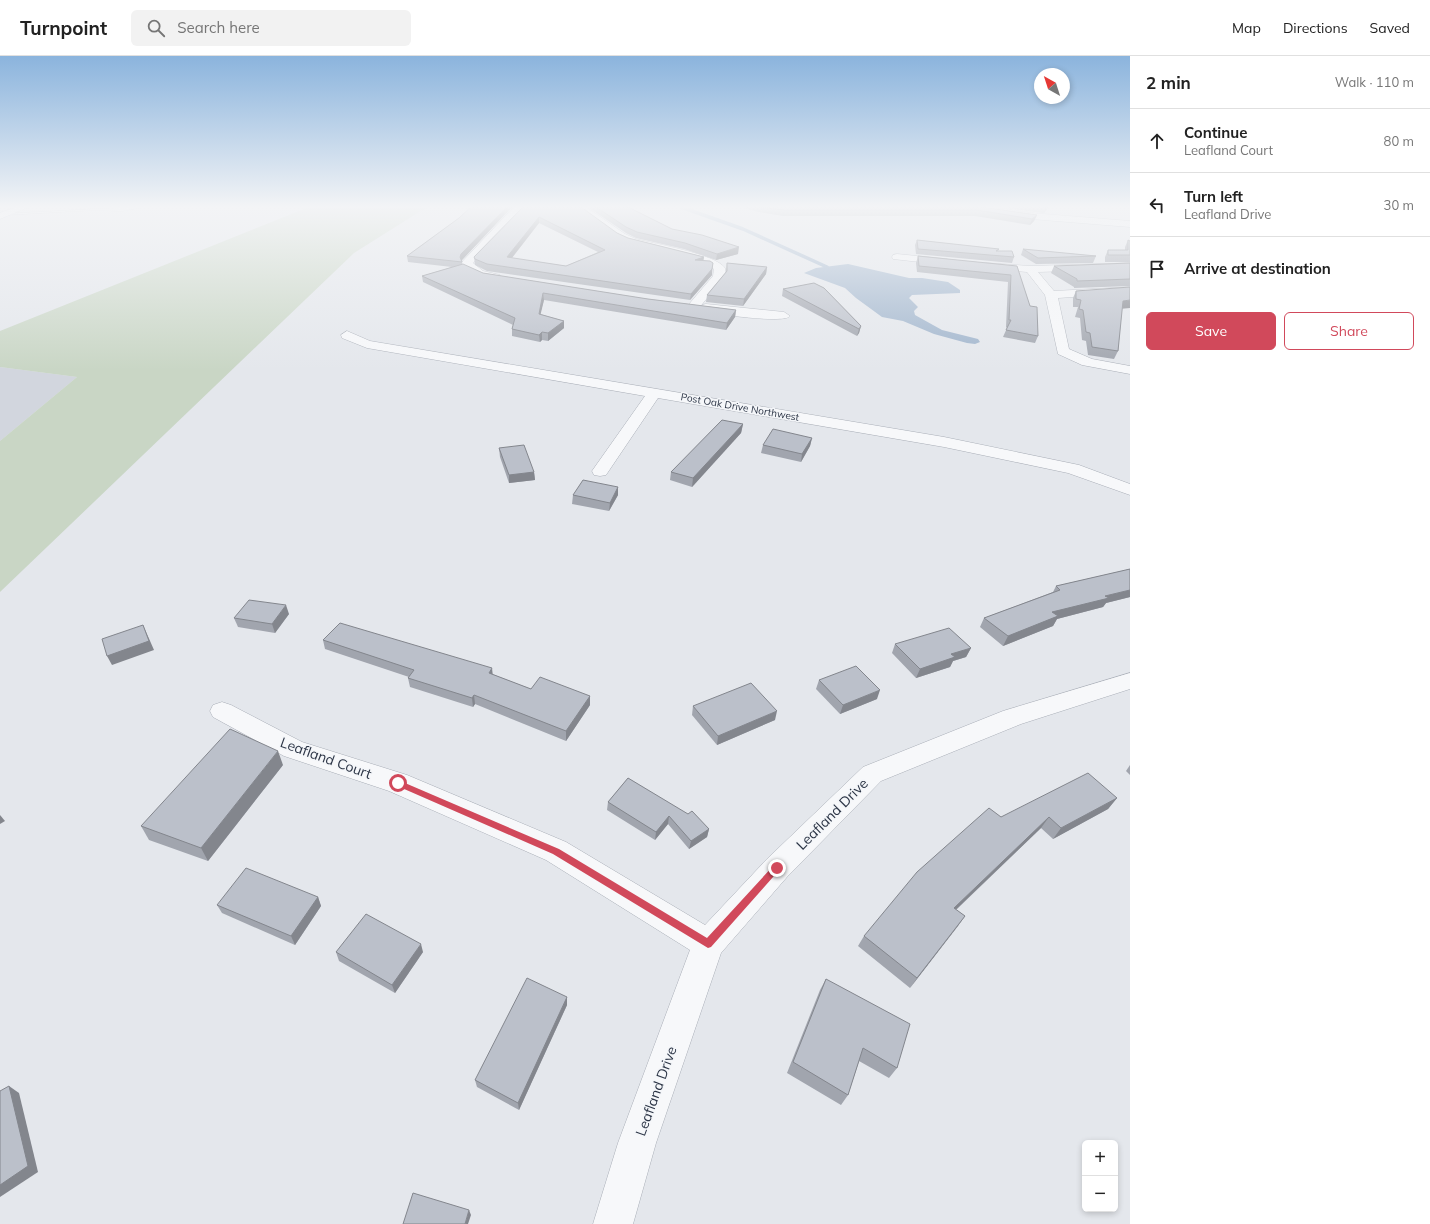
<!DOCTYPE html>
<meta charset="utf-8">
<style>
:root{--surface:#fff;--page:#f2f2f2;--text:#222;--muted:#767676;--line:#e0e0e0;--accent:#d1495b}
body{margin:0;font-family:Mulish,sans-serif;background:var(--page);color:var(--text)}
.controls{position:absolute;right:12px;bottom:12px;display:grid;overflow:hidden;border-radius:6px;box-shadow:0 2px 6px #0003}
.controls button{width:36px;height:36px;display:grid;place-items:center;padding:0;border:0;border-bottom:1px solid var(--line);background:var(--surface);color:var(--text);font:20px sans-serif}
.compass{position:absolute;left:1034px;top:12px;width:36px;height:36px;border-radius:50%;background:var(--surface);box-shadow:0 2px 6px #0003;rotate:321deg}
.stop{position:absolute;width:12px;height:12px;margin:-9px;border:3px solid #d1495b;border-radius:50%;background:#fff}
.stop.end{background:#d1495b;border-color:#fff;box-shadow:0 1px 4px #0008}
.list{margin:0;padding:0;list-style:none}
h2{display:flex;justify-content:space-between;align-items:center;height:52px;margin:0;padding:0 16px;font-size:17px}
h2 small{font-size:13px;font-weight:400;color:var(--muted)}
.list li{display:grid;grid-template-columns:26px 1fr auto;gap:12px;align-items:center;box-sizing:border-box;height:64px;padding:0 16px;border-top:1px solid var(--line)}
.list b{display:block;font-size:15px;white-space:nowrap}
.list p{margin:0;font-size:13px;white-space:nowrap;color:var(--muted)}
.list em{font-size:13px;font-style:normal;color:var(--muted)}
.actions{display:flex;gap:8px;padding:12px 16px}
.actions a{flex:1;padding:9px 0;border:1px solid var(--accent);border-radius:6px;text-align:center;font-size:14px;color:var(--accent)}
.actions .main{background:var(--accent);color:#fff}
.icon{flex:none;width:22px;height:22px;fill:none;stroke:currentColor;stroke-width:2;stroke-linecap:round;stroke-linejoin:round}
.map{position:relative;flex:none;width:1130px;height:1168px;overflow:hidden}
header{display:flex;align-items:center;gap:24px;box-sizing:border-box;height:56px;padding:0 20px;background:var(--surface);border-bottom:1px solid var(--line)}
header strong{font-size:19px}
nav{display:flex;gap:22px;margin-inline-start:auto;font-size:14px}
.search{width:280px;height:36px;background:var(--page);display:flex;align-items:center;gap:10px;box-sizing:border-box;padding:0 14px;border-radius:6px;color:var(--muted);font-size:15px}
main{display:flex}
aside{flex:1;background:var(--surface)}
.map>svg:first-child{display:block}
.built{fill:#d2d6de}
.green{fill:#c9d6c5}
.water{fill:#9fb4cc}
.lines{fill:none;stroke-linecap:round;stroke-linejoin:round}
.stream{stroke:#9fb4cc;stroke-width:3.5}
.service-casing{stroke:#a9aeb7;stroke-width:1}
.minor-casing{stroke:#a9aeb7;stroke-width:1}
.primary-casing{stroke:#a3abb8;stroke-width:1}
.service{fill:#f7f8fa;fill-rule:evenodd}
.minor{fill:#f7f8fa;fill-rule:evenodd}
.primary{fill:#fff;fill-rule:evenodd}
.wall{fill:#a1a5ae;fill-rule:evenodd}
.shaded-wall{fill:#83868d}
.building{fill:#bbc0ca;stroke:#83868d;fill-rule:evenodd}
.route{fill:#d1495b}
.labels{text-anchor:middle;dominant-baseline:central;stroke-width:3;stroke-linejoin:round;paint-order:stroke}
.far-street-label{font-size:10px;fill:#2b3445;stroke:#f4f6f9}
.near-street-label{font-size:14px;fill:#2b3445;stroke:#f4f6f9}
</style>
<header>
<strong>Turnpoint</strong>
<div class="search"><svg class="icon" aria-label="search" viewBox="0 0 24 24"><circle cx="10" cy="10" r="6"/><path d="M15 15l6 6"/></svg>Search here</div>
<nav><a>Map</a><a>Directions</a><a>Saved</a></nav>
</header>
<main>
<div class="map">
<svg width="1130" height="1168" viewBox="0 0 1130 1168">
<rect width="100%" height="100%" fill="#e4e7ec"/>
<!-- built -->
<polygon class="built" points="0,311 77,321 0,385"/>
<!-- green -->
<polygon class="green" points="309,151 427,151 354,197 0,536 0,385 77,321 0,311 0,275"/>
<!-- water -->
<polygon class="water" points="848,208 909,222 922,222 948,226 960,234 960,237 912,239 909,242 918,251 914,255 915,259 942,274 978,283 980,286 975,288 967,287 934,278 903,265 882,261 856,242 845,232 804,217 816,212"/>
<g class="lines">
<!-- stream -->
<polyline class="stream" points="681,151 743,173 827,211"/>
<!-- service casing -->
<g class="service-casing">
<polygon id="service" points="134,151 143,151 122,155 95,154 5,159 3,158"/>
</g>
<!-- minor casing -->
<g class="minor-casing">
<g id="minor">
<path d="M514,151h12l-53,56 10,8 17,4 2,2 -2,2c-14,4 -31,-4 -38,-16l1,-2z"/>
<path d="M576,151h10l39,27 11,5c19,5 79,15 89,29v9l-27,32h-8l-2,-3 2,-3 23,-27 1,-7 -11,-7 -75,-19 -11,-5z"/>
<polygon points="971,151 991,151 1031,157 1130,165 1130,171 1031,163 976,154"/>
<polygon points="897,198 947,203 952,206 947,209 893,203 892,201 893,199"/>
<polygon points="987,207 1030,210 1130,207 1130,213 1038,216 1054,235 1130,231 1130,237 1058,242 1069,293 1092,303 1130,310 1130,318 1082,309 1058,298 1045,239 1027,216 983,212 982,210 983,208"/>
<path d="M706,248l78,8 6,4c-5,8 -76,-2 -88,-5l-2,-3 2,-3z"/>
<polygon points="347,275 370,285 944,381 1079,409 1130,428 1130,439 1068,417 944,391 658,342 606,419 600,420 594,419 592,415 645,340 367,292 342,282 341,279"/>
<polygon points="1130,617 1130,633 1021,668 881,725 787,821 721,897 656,1087 633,1168 593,1168 618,1087 690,894 546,804 389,735 284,700 213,661 210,655 213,649 222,646 231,649 302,686 407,719 566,786 705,869 767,803 863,711 1003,655"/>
</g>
</g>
<!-- primary casing -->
<g class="primary-casing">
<polygon id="primary" points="16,151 28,151 0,163 0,157"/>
</g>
<!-- service -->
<use href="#service" class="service"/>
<!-- minor -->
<use href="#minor" class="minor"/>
<!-- primary -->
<use href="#primary" class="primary"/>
</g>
<!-- wall -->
<g class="wall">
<polygon points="471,151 512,151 462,204 462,209 483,217 648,243 736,254 735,261 726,274 544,244 540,258 564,265 564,272 548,285 542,284 540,286 512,280 512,273 513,269 423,226 422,220 452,211 408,206 407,200 459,162"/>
<path d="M523,151l94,26 11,5 76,19 -1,3 10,3 -1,12 -22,25 -203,-29 -12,-6 -1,-8zM539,167l59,29 -32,14 -54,-8z"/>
<polygon points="588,151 628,151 672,173 738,198 716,204 684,193 636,182 626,177"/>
<polygon points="741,151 982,151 1037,159 1034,165 1030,169 975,160 783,160 759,156"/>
<polygon points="1000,151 1049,151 1048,152 1044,157"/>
<polygon points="917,184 999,193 998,195 1014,201 1012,207 916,198 915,189"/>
<polygon points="1128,184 1130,185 1130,206 1105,206 1105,201 1108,194 1125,194 1125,191"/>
<polygon points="1023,193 1096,200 1093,207 1036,208 1021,199"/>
<polygon points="918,200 1017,210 1038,280 1035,287 1003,281 1007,272 1006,271 1008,226 917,216 916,207"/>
<polygon points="727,207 767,211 766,218 743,250 706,246 707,239 726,216"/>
<polygon points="1130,207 1130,230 1074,232 1074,231 1051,217 1054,210"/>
<polygon points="783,233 861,270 859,277 857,280 782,240"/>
<polygon points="1076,235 1122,253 1118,295 1114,303 1088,299 1086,285 1082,284 1080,262 1075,261 1078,251 1073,251 1073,242"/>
<polygon points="743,368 741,377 692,431 670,424 671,416"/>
<polygon points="812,382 810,390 801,406 761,397 763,389"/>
<polygon points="499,392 534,416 535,424 509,427 500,401"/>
<polygon points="618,431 618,439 609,455 572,448 573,439"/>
<polygon points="1130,513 1130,541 1106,547 1103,551 1057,563 1053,570 1003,590 980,571 984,562 1053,536 1056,530"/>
<polygon points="289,558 275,577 238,571 234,562"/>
<polygon points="323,584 492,618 531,633 590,640 590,649 566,685 475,648 473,651 410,631 408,622 409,621 325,593"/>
<polygon points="895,588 971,592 966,601 953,605 950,611 916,622 892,597"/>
<polygon points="819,624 877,643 840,658 816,633"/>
<polygon points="693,650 775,664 717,689 692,659"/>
<polygon points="283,709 208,805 149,784 141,770"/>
<polygon points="1130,709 1130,719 1126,715"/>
<polygon points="628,722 709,773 707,781 689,793 668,768 655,784 607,754 608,746"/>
<polygon points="1117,742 1108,753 1053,783 1041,772 956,854 965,860 910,932 858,890 864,880 1001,761"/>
<polygon points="318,841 321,850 295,889 222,857 217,849"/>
<polygon points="336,896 423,896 395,937 339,905"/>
<polygon points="826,923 897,1012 889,1022 859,1005 848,1039 841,1049 787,1017 820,934"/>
<polygon points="567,941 567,949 519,1054 477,1031 475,1024"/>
</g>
<!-- shaded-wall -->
<g class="shaded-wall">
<polygon points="507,151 512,151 462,204 461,206 460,201 461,198"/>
<polygon points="1046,151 1049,151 1048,152 1044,157"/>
<polygon points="1037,159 1034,165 1030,169 1032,163"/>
<polygon points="539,161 539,167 507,208 507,201"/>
<polygon points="739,191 738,198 716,204 717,198"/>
<polygon points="704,201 703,208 695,204"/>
<polygon points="767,211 766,218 743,250 744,243"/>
<polygon points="712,213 712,219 690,244 691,238"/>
<polygon points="543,237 544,244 539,265 539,258"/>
<polygon points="1130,244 1130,252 1119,253 1123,245"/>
<polygon points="736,254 735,261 726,274 727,267"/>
<polygon points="564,265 564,272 548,285 548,277"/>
<polygon points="861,270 859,277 857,280 859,273"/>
<polygon points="542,276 542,284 540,286 539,279"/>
<polygon points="743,368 741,377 692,431 693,422"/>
<polygon points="812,382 810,390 801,406 802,398"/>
<polygon points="534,416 535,424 509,427 509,419"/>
<polygon points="618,431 618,439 609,455 610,447"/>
<polygon points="1130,534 1130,541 1106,547 1103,551 1057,563 1053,570 1003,590 1008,580 1052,556 1105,540"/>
<polygon points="286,549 289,558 275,577 272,568"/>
<polygon points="143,569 154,594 112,609 107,600"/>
<polygon points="971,592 966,601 953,605 950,611 916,622 920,613 951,598"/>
<polygon points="492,612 493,621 489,617"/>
<polygon points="880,634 877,643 840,658 843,649"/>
<polygon points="474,639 475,648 473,651 472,642"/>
<polygon points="590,640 590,649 566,685 566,675"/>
<polygon points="777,655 775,664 717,689 718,680"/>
<polygon points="278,695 283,709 208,805 201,792"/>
<polygon points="1117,742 1108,753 1053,783 1061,772"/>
<polygon points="0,759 5,765 0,768"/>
<polygon points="669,760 668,768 655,784 656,776"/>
<polygon points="1049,761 1041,772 947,862 954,852"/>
<polygon points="709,773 707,781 689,793 691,785"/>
<polygon points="318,841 321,850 295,889 291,880"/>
<polygon points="965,860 958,870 910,932 917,922"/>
<polygon points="421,888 423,896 395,937 392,929"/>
<polygon points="567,941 567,949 519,1054 518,1047"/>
<polygon points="9,1030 19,1037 38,1116 0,1141 0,1129"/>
<polygon points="469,1154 471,1159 468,1168 465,1168"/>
</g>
<!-- building -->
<g class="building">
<polygon points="471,151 507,151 461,198 460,201 462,206 407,200 459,162"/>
<path d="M523,151h58l36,26 11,5 76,19 -9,3 15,1 3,2 -1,6 -21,25 -204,-30 -12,-5 -1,-2zM539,161l66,33 -39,16 -59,-9z"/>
<polygon points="596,151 628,151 672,173 702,179 739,191 717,198 685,187 637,176 626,171"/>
<polygon points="759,151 982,151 1037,159 1032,163 977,154 784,154"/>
<polygon points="917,184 999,193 996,195 1012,195 1014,201 918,193"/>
<polygon points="1128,184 1130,185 1130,199 1108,199 1108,194 1128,194"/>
<polygon points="1023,193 1096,200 1038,202"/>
<polygon points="918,200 1017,210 1030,250 1037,251 1038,280 1006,274 1011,264 1009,264 1011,219 919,210"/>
<polygon points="727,207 767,211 744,243 707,239 727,215"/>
<polygon points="1130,207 1130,223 1077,225 1077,223 1054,210"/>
<polygon points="463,208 483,217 648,243 736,254 727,267 543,237 539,258 564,265 548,277 542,276 539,279 512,273 515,262 422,220"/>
<polygon points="814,227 824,232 861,270 859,273 783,233"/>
<polygon points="1130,231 1130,244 1123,245 1118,295 1092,291 1090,277 1086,276 1083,254 1079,253 1081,244 1076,243 1076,235"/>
<polygon points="722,364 743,368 693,422 671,416"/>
<polygon points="773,373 812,382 802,398 763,389"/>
<polygon points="524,389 534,416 509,419 499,392"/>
<polygon points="583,424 618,431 610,447 573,439"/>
<polygon points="1130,513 1130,534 1105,540 1109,542 1052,556 1058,560 1008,580 984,562 1060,534 1056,530"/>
<polygon points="249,544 286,549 272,568 234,562"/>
<polygon points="340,567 492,612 489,617 531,633 540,621 590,640 566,675 474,639 472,642 408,622 414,614 323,584"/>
<polygon points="143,569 149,585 107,600 102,583"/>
<polygon points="949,572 971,592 951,598 955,601 920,613 895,588"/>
<polygon points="856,610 880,634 843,649 819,624"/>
<polygon points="751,627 777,655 718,680 693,650"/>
<polygon points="230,673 278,695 201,792 141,770"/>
<polygon points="1088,717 1117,742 1061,772 1049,761 954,852 965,860 917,922 864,880 917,816 989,752 1001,761"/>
<polygon points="628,722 688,758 692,755 709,773 691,785 669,760 656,776 608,746"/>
<polygon points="246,812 318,841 291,880 217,849"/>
<polygon points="366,858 421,888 392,929 336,896"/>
<polygon points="527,922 567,941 518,1047 475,1024"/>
<polygon points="826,923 910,968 897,1012 863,992 848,1039 793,1006"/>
<polygon points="9,1030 28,1110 0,1129 0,1035"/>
<polygon points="413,1137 469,1154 465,1168 403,1168"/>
</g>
<!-- sky -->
<linearGradient id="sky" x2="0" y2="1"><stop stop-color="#8bb4dd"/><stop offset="0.48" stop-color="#f3f4f6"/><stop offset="1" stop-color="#f3f4f6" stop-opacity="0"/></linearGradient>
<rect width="1130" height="314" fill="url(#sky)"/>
<!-- route -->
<polygon class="route" points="398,724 559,793 707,882 774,809 780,809 781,812 711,891 708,892 553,798 395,729 394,727"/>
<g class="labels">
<!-- far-street labels -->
<g class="far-street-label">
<text transform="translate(740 351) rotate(10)">Post Oak Drive Northwest</text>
</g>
<!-- near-street labels -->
<g class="near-street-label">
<text transform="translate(326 702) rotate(20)">Leafland Court</text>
<text transform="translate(832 758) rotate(-45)">Leafland Drive</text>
<text transform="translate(656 1035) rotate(-70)">Leafland Drive</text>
</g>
</g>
</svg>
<div class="controls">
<button>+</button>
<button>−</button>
</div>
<svg class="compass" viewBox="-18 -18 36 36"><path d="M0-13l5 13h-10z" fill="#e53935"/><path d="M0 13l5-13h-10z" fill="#767676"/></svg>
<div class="stop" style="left:398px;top:727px"></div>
<div class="stop end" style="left:777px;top:812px"></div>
</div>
<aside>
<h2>2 min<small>Walk · 110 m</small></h2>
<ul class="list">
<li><svg class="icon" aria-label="ahead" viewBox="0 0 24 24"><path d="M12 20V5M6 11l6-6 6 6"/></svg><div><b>Continue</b><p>Leafland Court</p></div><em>80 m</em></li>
<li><svg class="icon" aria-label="left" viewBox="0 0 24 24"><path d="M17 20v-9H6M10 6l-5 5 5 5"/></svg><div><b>Turn left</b><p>Leafland Drive</p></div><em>30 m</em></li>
<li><svg class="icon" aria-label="arrive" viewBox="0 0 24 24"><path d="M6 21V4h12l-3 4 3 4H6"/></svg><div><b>Arrive at destination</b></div></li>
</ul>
<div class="actions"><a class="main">Save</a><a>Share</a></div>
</aside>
</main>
